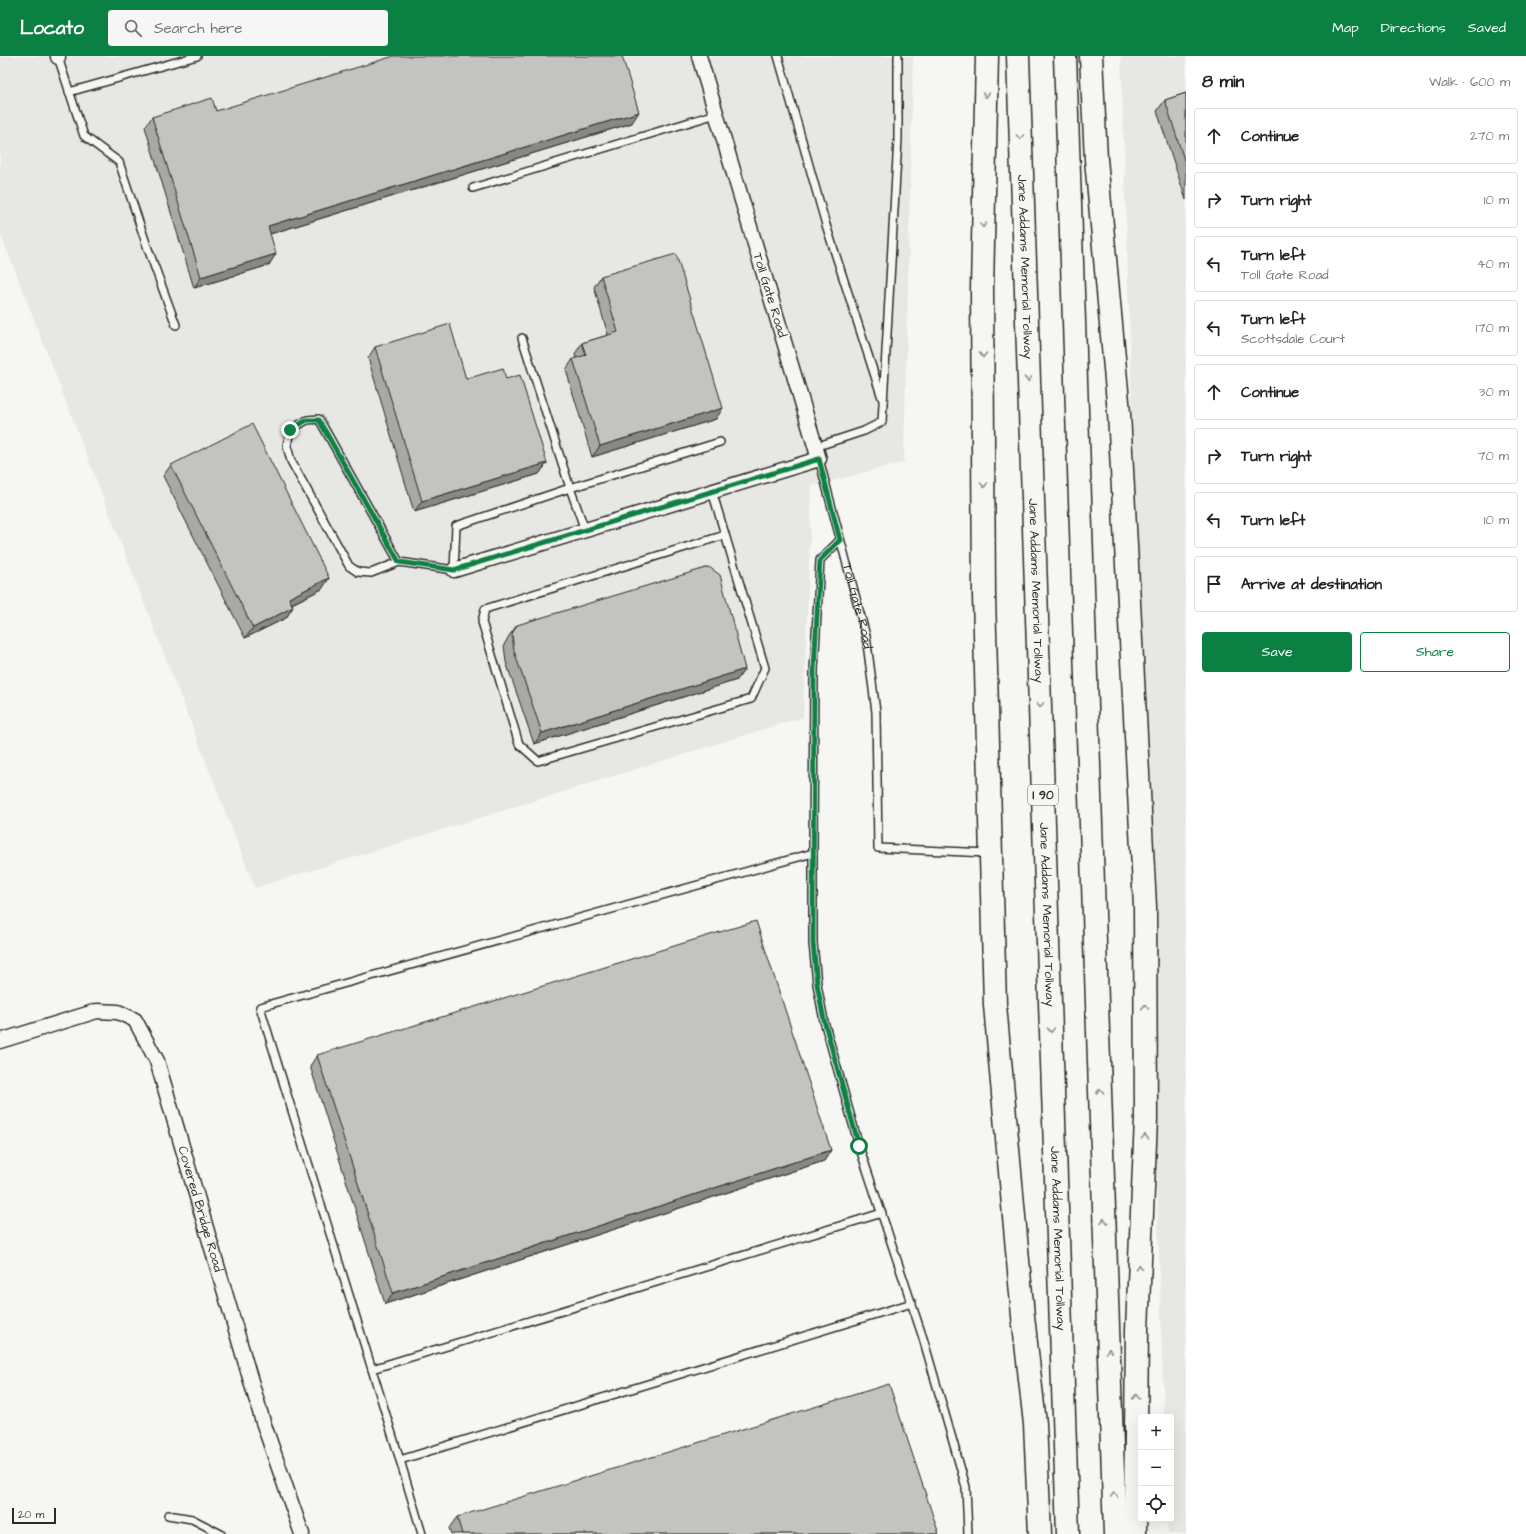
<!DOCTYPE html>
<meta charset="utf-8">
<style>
:root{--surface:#fff;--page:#f6f6f6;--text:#222;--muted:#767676;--line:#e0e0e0;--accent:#0b8043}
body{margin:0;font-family:"Architects Daughter",sans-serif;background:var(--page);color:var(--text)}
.controls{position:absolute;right:12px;bottom:12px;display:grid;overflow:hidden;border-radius:4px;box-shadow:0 4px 16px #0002}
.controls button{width:36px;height:36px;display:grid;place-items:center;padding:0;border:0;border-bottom:1px solid var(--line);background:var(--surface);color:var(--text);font:20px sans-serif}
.scale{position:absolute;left:12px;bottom:10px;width:44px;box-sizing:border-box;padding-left:4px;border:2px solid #2b2b2b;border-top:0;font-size:11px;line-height:14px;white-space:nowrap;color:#2b2b2b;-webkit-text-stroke:3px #f6f6f2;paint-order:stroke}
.stop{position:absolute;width:12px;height:12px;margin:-9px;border:3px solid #0b8043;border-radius:50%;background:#fff}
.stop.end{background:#0b8043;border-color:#fff;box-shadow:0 1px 4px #0008}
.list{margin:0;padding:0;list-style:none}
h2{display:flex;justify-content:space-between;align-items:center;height:52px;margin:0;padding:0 16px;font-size:17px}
h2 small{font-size:13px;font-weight:400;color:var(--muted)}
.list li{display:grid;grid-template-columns:26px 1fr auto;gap:12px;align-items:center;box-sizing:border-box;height:56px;margin:0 8px 8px;padding:0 8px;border:1px solid var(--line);border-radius:4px}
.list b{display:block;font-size:15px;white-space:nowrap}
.list p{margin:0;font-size:13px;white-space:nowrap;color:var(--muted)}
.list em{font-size:13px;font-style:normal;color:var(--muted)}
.actions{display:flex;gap:8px;padding:12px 16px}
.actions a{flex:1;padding:9px 0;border:1px solid var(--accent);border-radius:4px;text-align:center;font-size:14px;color:var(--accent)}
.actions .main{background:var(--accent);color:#fff}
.icon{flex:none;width:22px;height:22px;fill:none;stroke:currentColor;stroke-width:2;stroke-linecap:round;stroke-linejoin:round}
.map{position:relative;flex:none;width:1186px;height:1478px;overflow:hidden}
header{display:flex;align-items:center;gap:24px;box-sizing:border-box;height:56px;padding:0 20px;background:var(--accent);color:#fff}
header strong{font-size:19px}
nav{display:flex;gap:22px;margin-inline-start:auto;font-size:14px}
.search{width:280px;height:36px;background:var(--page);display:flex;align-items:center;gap:10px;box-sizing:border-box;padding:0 14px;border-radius:4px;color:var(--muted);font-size:15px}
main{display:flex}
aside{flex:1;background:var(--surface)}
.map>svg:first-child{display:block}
.built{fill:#e7e7e3}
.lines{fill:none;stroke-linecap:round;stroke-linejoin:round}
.service-casing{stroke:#2b2b2b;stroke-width:10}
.minor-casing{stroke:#2b2b2b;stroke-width:17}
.motorway-casing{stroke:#2b2b2b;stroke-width:25}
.service{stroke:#f6f6f2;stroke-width:7}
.minor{stroke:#f6f6f2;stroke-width:14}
.motorway{stroke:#f6f6f2;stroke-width:22}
.wall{fill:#a8a8a5;stroke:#2b2b2b}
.shaded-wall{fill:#888886;stroke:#2b2b2b}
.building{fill:#c3c3c0;stroke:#2b2b2b}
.oneway{stroke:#90908e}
.route{stroke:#0b8043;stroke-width:5}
.labels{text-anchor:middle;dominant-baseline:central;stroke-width:3;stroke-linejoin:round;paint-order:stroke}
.shield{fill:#f6f6f2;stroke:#686867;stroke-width:1}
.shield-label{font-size:12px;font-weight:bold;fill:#2b2b2b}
.street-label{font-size:13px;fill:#2b2b2b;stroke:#f6f6f2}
</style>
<header>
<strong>Locato</strong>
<div class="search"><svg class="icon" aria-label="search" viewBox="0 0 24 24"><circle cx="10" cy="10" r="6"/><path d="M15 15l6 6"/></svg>Search here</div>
<nav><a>Map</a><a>Directions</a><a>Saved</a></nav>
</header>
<main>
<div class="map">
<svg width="1186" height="1478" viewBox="0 0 1186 1478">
<rect width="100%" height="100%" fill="#f6f6f2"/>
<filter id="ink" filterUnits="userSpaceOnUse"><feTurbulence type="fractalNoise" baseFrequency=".025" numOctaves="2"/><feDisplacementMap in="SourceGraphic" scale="8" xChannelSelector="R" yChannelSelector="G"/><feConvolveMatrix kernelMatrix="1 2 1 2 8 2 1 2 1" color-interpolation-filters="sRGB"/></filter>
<g filter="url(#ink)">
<!-- built -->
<g class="built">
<polygon points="0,0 913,0 904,406 812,430 803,661 255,832 0,176"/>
<polygon points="1121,0 1186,0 1186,1478 1168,1478 1167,1463 1171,1463 1171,1361 1164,1361"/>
</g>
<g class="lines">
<!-- service casing -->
<g class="service-casing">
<g id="service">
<polyline points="778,0 826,169 882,342"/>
<polyline points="58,1 84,80 119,106 147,190 176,269"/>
<polyline points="69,36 197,0"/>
<polyline points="473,132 716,58"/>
<polyline points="815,391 864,375 882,366 898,83 898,0"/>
<path id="s1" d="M819,403l47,177 10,76 2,136 110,5"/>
<polyline points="712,435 765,612 751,643 538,705 519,688 482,566 485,553 725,479"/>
<polyline points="585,474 570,432 720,386"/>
<polyline points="840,484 820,504 814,614 813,797 813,887 817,928 824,965 859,1090 923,1282 966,1431 968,1478"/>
<polyline points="399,506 319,363 307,364 290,374 287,390 291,405 349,510 358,516 371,517 399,506 454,514 456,470 570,432 522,282"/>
<polyline points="372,1313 882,1157"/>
<polyline points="400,1404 260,951 813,797"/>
<polyline points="168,1459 192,1463 221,1478"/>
<polyline points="422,1478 400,1404 912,1247"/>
</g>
</g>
<!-- minor casing -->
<g class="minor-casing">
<g id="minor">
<polyline points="58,0 58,1"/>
<polyline points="454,514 819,403 699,0"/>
<path id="s2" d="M0,985l97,-30 21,1 17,8 22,41 106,361 39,112"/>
</g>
</g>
<!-- motorway casing -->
<g class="motorway-casing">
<g id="motorway">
<polyline points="987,0 982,233 984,540 995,949 1023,1260 1035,1368 1040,1478"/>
<path id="s3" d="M1018,0l50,1478"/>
<polyline points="1065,0 1115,1478"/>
<polyline points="1091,0 1096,103 1119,357 1145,850 1146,1063 1137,1274 1135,1478"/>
</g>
</g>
<!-- service -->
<use href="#service" class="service"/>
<!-- minor -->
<use href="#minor" class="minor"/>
<!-- motorway -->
<use href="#motorway" class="motorway"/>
</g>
<!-- wall -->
<g class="wall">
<polygon points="1186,37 1186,144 1157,55 1165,44"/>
<polygon points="216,55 632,67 270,178 269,209 194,232 145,71 152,61"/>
<polygon points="601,220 716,363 592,401 566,314 573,303 576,302 575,298 582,287 608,279 594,231"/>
<polygon points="375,291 466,323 506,323 547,407 539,418 414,456 368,302"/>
<polygon points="171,409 329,522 322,533 292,548 293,551 286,562 245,582 163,420"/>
<polygon points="517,569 737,624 534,688 506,606 504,589 509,580"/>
<polygon points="317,999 831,1094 824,1105 385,1248 310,1010"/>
<polygon points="457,1461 939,1478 451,1478 449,1472"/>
</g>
<!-- shaded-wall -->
<g class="shaded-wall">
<polygon points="639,56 632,67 260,181 268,170"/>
<polygon points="276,198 269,209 194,232 201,221"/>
<polygon points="723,352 716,363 592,401 600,390"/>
<polygon points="547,407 539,418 414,456 422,445"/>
<polygon points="329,522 322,533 281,553 289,542"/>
<polygon points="293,551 286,562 245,582 253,572"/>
<polygon points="745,613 737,624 534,688 542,677"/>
<polygon points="831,1094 824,1105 385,1248 393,1237"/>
</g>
<!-- building -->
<g class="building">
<polygon points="394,0 622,0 639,56 268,170 276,198 201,221 152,61 212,42 216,55"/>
<polygon points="1186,37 1186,110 1165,44"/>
<polygon points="676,198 723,352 600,390 573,303 586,299 582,287 618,276 601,220"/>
<polygon points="450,268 466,323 503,312 506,323 520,319 547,407 422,445 375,291"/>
<polygon points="252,368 329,522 289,542 293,551 253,572 171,409"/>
<polygon points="709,511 720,519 745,613 542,677 514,595 512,578 517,569"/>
<polygon points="756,865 831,1094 393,1237 317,999"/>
<polygon points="889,1328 939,1478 462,1478 457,1461"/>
</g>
<!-- one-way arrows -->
<defs><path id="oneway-chevron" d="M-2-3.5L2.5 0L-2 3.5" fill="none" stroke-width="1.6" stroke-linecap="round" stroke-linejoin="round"/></defs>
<g class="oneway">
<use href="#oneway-chevron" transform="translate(986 39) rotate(91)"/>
<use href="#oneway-chevron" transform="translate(1020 81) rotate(88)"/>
<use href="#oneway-chevron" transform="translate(983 169) rotate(91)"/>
<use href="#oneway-chevron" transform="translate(983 299) rotate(90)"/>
<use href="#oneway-chevron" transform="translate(1028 323) rotate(88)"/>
<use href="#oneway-chevron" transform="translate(984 429) rotate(90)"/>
<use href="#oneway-chevron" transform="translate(1040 649) rotate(88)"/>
<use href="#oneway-chevron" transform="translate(1145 951) rotate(-90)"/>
<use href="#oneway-chevron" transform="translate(1051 974) rotate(88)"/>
<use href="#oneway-chevron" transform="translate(1100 1035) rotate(-92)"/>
<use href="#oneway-chevron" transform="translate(1145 1081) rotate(-87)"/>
<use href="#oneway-chevron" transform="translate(1104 1165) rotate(-92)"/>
<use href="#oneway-chevron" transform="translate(1139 1211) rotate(-87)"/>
<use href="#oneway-chevron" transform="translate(1109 1295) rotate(-92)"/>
<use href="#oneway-chevron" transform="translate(1136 1341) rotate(-89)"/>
<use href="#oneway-chevron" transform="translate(1114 1439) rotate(-92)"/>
</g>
</g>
<g class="lines" filter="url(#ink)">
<!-- route -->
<polyline class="route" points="290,374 307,364 319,364 399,506 454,514 819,403 840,484 820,504 814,614 813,887 817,928 824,964 859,1090"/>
</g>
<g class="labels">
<!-- shield labels -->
<rect class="shield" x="1028" y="729" width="30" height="20" rx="3"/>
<g class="shield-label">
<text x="1043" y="739">I 90</text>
</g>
<!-- street labels -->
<g class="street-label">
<text stroke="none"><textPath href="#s3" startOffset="211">Jane Addams Memorial Tollway</textPath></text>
<text transform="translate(770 239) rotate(73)">Toll Gate Road</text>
<text stroke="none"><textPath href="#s3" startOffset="535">Jane Addams Memorial Tollway</textPath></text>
<text stroke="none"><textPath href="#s1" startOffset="152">Toll Gate Road</textPath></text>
<text stroke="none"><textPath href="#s3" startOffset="859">Jane Addams Memorial Tollway</textPath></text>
<text stroke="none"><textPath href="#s2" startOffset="342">Covered Bridge Road</textPath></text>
<text stroke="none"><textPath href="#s3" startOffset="1183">Jane Addams Memorial Tollway</textPath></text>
</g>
</g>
</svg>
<div class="controls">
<button>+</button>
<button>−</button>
<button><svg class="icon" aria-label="locate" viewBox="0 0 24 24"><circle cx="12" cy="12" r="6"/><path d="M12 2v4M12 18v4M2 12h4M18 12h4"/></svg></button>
</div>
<div class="scale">20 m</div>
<div class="stop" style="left:859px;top:1090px"></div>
<div class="stop end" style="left:290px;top:374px"></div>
</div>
<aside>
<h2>8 min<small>Walk · 600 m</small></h2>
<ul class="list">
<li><svg class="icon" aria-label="ahead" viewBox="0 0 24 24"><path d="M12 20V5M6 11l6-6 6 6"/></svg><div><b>Continue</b></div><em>270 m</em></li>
<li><svg class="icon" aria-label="right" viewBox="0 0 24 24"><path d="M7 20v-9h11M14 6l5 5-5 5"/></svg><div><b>Turn right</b></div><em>10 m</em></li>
<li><svg class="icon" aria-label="left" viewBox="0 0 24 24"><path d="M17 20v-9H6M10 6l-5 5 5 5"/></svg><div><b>Turn left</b><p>Toll Gate Road</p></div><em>40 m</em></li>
<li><svg class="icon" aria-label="left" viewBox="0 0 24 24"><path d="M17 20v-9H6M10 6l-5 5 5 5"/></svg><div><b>Turn left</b><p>Scottsdale Court</p></div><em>170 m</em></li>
<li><svg class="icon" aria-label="ahead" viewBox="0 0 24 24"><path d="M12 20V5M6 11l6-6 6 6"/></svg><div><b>Continue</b></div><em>30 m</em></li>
<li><svg class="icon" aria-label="right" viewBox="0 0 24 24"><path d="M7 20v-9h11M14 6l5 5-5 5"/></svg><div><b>Turn right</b></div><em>70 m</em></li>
<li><svg class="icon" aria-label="left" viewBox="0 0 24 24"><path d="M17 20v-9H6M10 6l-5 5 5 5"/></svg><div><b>Turn left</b></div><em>10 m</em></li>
<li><svg class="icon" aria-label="arrive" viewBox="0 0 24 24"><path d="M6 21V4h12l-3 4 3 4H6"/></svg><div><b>Arrive at destination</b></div></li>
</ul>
<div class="actions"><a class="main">Save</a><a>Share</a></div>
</aside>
</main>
